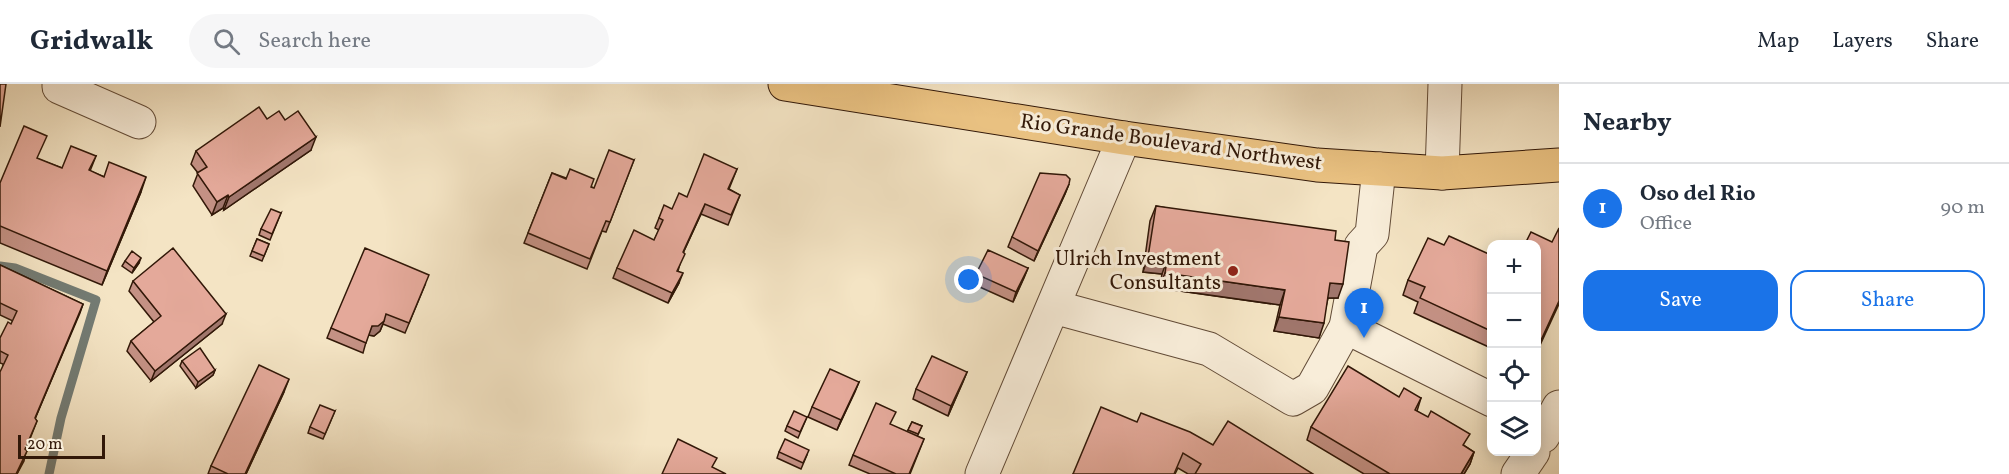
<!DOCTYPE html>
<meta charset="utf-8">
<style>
:root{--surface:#fff;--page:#f6f6f7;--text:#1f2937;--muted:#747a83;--line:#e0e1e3;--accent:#1a73e8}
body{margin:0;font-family:Vollkorn,serif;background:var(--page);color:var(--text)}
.controls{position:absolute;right:18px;bottom:18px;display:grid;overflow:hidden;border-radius:12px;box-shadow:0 3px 15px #0003}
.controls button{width:54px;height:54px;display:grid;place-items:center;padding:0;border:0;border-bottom:2px solid var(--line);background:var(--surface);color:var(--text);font:30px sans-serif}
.scale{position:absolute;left:18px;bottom:15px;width:87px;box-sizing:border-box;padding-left:6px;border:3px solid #321808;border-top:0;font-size:16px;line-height:21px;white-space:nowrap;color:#321808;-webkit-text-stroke:4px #f8edd9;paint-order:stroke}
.you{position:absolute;left:969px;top:196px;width:21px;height:21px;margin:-15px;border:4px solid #fff;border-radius:50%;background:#1a73e8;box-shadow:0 0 0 9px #1a73e833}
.badge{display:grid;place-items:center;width:39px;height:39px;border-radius:50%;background:var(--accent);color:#fff;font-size:20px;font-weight:700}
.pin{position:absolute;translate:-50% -50px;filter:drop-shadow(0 2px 3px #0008)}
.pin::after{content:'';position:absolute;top:32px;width:21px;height:18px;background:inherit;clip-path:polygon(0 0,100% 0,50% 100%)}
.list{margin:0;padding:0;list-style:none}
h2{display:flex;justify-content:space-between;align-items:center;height:78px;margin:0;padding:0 24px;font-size:26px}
h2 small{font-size:20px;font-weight:400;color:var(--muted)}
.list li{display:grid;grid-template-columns:39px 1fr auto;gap:18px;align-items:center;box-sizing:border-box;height:90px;padding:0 24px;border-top:2px solid var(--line)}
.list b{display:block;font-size:22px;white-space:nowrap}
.list p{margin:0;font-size:20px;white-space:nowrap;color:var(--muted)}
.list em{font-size:20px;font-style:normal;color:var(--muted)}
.actions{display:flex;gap:12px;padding:18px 24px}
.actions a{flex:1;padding:14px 0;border:2px solid var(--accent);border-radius:18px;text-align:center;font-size:21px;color:var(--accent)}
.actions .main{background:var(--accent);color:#fff}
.icon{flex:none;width:33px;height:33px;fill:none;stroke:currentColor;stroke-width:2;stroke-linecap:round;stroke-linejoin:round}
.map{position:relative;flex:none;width:1559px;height:390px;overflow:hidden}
header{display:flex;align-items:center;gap:36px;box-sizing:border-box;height:84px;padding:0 30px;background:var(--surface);border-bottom:2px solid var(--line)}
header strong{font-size:28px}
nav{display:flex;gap:33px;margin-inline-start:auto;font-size:21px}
.search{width:420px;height:54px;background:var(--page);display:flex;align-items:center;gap:15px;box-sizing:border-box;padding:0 21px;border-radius:33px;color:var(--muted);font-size:22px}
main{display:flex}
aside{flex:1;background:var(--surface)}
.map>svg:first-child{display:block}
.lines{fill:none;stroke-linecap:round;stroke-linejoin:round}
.stream{stroke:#737b73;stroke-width:9}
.minor-casing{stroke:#624b37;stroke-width:35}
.major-casing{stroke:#321808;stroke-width:35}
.minor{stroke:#f8edd9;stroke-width:33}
.major{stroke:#eac282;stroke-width:33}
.wall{fill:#c49184;stroke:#321808;stroke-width:1.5}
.shaded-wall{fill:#a0766c;stroke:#321808;stroke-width:1.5}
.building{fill:#e4a99a;stroke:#321808;stroke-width:1.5}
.poi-dot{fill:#8f2418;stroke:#f8edd9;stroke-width:2}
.labels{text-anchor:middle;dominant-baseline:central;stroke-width:6;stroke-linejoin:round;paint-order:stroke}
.street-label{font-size:21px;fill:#321808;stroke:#f8edd9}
.poi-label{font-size:21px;fill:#321808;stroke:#f8edd9;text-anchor:end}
</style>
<header>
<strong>Gridwalk</strong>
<div class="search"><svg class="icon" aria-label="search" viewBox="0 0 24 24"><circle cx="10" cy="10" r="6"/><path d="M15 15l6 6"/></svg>Search here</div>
<nav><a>Map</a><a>Layers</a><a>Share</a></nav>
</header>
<main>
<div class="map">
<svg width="1559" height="390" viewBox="0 0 1559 390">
<rect width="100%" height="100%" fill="#f4e4c4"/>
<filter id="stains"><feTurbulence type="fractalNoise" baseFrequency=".00333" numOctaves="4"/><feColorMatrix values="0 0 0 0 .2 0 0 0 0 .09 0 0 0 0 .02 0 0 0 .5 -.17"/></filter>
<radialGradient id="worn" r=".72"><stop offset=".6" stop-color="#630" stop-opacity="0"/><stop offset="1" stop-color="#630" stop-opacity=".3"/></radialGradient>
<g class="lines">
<!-- stream -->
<polyline class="stream" points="0,182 15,184 96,216 61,334 49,390"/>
<!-- minor casing -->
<g class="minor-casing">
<g id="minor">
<polyline points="59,0 59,3 139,38"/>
<polyline points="1442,89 1445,0"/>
<polyline points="1054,223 1209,265 1293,315 1312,304 1346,243 1361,162 1372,150 1379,85"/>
<polyline points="1346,243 1492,316"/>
<polyline points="1543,352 1559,323"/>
<polyline points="982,390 1124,54"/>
<polyline points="1518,390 1533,368"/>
</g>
</g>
<!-- major casing -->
<g class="major-casing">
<polyline id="major" points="785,0 1124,54 1317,81 1442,89 1559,81"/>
</g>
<!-- minor -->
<use href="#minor" class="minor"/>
<!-- major -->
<use href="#major" class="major"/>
</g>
<!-- wall -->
<g class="wall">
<polygon points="267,35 285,36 311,66 224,126 223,124 212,131 193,102 198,89 191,80 196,67"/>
<polygon points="96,72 90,87 141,108 102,201 0,159 0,99 38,75 62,84"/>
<polygon points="634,76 606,148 602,147 587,185 524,159 552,89 594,104"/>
<polygon points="737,85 729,105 740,111 728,141 701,130 683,169 678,187 679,199 668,219 613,194 617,184 654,156 659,146 655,144 659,134"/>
<polygon points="1069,100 1065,110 1034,177 1008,163 1012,153"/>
<polygon points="1156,122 1335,156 1338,214 1328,214 1319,254 1274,247 1280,221 1159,204 1162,190 1143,188 1150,137"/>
<polygon points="281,129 270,156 259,151 261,145"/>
<polygon points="257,155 269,160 262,177 250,172"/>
<polygon points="1444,161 1491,171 1491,264 1414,229 1418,218 1403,211 1408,196"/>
<polygon points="125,177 139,179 132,189 122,182"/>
<polygon points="0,181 83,220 35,335 37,337 26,365 24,377 17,390 0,390 3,280 0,279 0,254 13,237 0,231"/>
<polygon points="1028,184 1013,218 973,200 976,190"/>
<polygon points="133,197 222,240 151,297 127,267 131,257 154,238 129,207"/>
<polygon points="425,201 405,249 383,240 380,247 374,252 368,251 363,269 327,254 331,244"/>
<polygon points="182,277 215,286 213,291 196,304 180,282"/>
<polygon points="967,288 948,332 913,315 916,305"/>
<polygon points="859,298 837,346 808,333 812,323"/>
<polygon points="284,308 246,390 208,390 211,382"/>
<polygon points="1399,313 1421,314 1417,327 1465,362 1474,368 1470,380 1464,390 1364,390 1307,356 1311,343"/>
<polygon points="335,327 323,355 308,349 310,343"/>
<polygon points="807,333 798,354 785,347 787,342"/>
<polygon points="912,338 922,342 917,353 924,355 910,390 870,390 849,381 853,371 891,341 907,348"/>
<polygon points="1137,338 1213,361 1313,390 1188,390 1178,384 1175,390 1073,390"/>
<polygon points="779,368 807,371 801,385 777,374"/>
</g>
<!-- shaded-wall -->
<g class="shaded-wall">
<polygon points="316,53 311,66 224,126 229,113"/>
<polygon points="146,93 141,108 102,201 107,187"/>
<polygon points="1069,100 1065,110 1034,177 1038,167"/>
<polygon points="228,111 223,124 212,131 217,118"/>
<polygon points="705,120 701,130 679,178 683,168"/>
<polygon points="1148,173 1167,176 1162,190 1143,188"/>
<polygon points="141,174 139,179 132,189 134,184"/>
<polygon points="1028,184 1024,194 1013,218 1016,208"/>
<polygon points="683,189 679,199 668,219 672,209"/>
<polygon points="1165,189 1285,206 1280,221 1159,204"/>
<polygon points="1330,199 1343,200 1338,214 1325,214"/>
<polygon points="1559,217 1559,220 1536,270 1536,267"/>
<polygon points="83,220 80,229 31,344 35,334"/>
<polygon points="226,230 222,240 151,297 155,287"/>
<polygon points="1279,233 1324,239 1319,254 1274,247"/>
<polygon points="384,237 380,247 374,252 368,251 372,242"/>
<polygon points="215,286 213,291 196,304 198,298"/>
<polygon points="967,288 963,298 948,332 951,322"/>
<polygon points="289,295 284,308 246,390 245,390"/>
<polygon points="859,298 855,308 837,346 841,336"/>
<polygon points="27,367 17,390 16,390"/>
<polygon points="1474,368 1470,380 1464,390 1461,390"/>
</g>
<!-- building -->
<g class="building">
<polygon points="0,0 6,0 0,43"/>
<polygon points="259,23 267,35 279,27 285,36 298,27 316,53 229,113 228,111 217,118 197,89 207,83 196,67"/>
<polygon points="24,42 47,52 37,74 62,84 71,62 96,72 89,86 104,93 109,78 146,93 107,187 0,142 0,99"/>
<polygon points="609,66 634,76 610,138 606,137 590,175 528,149 552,89 566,95 570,85 594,95 591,103 594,104"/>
<polygon points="704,70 737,85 728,105 740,111 731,131 705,120 683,168 685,170 677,187 683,189 672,209 617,184 634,146 654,156 663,136 659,134 664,121 672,125 679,109 687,113"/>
<polygon points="1040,89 1066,91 1070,95 1069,100 1038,167 1012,153"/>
<polygon points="1156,122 1336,147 1335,156 1349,158 1343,200 1330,199 1324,239 1279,233 1285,206 1165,189 1167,176 1148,173"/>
<polygon points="271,125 281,129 272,150 261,145"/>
<polygon points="1559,144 1559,217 1536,267 1536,160 1525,160 1531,148 1552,158"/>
<polygon points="1449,152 1491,171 1491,247 1420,214 1425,203 1408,196 1428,154 1444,161"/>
<polygon points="257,155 269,160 264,172 252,167"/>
<polygon points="173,164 226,230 155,287 131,257 161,232 133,197"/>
<polygon points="365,164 429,191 409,239 386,230 384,237 378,242 372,242 366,259 331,244"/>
<polygon points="988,166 1028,184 1016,208 976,190"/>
<polygon points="132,167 141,174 134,184 125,177"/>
<polygon points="0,181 83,220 35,334 37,337 25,365 27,367 16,390 0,390 0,288 8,271 0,267 0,254 8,238 11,240 17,227 0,219"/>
<polygon points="200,264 215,286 198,298 182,277"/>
<polygon points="932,272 967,288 951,322 916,305"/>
<polygon points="259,281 289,295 245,390 228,390 211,382"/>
<polygon points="1348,282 1399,313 1404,304 1421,314 1415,326 1428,333 1431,327 1470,350 1463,361 1474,368 1461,390 1390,390 1311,343"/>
<polygon points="830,285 859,298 841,336 812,323"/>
<polygon points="876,319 896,328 890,340 924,355 909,390 896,390 853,371"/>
<polygon points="320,321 335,327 325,350 310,343"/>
<polygon points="1101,323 1137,338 1141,329 1190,348 1213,361 1228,337 1313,390 1195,390 1201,380 1183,369 1174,390 1073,390"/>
<polygon points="794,327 807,333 800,348 787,342"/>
<polygon points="912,338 922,342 918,350 908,346"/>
<polygon points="678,355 717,374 712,383 726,390 662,390"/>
<polygon points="785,355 809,366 803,379 779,368"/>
</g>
<!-- markers -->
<circle class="poi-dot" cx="1233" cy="187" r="6"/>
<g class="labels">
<!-- street labels -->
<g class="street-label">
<text transform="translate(1171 59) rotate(8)">Rio Grande Boulevard Northwest</text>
</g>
<!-- poi labels -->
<g class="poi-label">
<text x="1221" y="175">Ulrich Investment<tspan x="1221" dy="24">Consultants</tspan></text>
</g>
</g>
<rect width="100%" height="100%" filter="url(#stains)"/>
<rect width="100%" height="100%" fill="url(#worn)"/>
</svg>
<div class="controls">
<button>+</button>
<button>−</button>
<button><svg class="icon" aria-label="locate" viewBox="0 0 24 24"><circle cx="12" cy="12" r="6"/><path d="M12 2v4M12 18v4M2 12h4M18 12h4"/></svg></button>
<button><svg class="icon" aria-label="layers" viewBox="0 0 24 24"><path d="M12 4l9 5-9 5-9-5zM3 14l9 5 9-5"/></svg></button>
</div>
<div class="scale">20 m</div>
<div class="you"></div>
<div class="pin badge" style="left:1364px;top:254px">1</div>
</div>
<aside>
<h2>Nearby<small></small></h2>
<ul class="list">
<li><span class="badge">1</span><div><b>Oso del Rio</b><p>Office</p></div><em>90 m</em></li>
</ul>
<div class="actions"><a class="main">Save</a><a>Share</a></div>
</aside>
</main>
